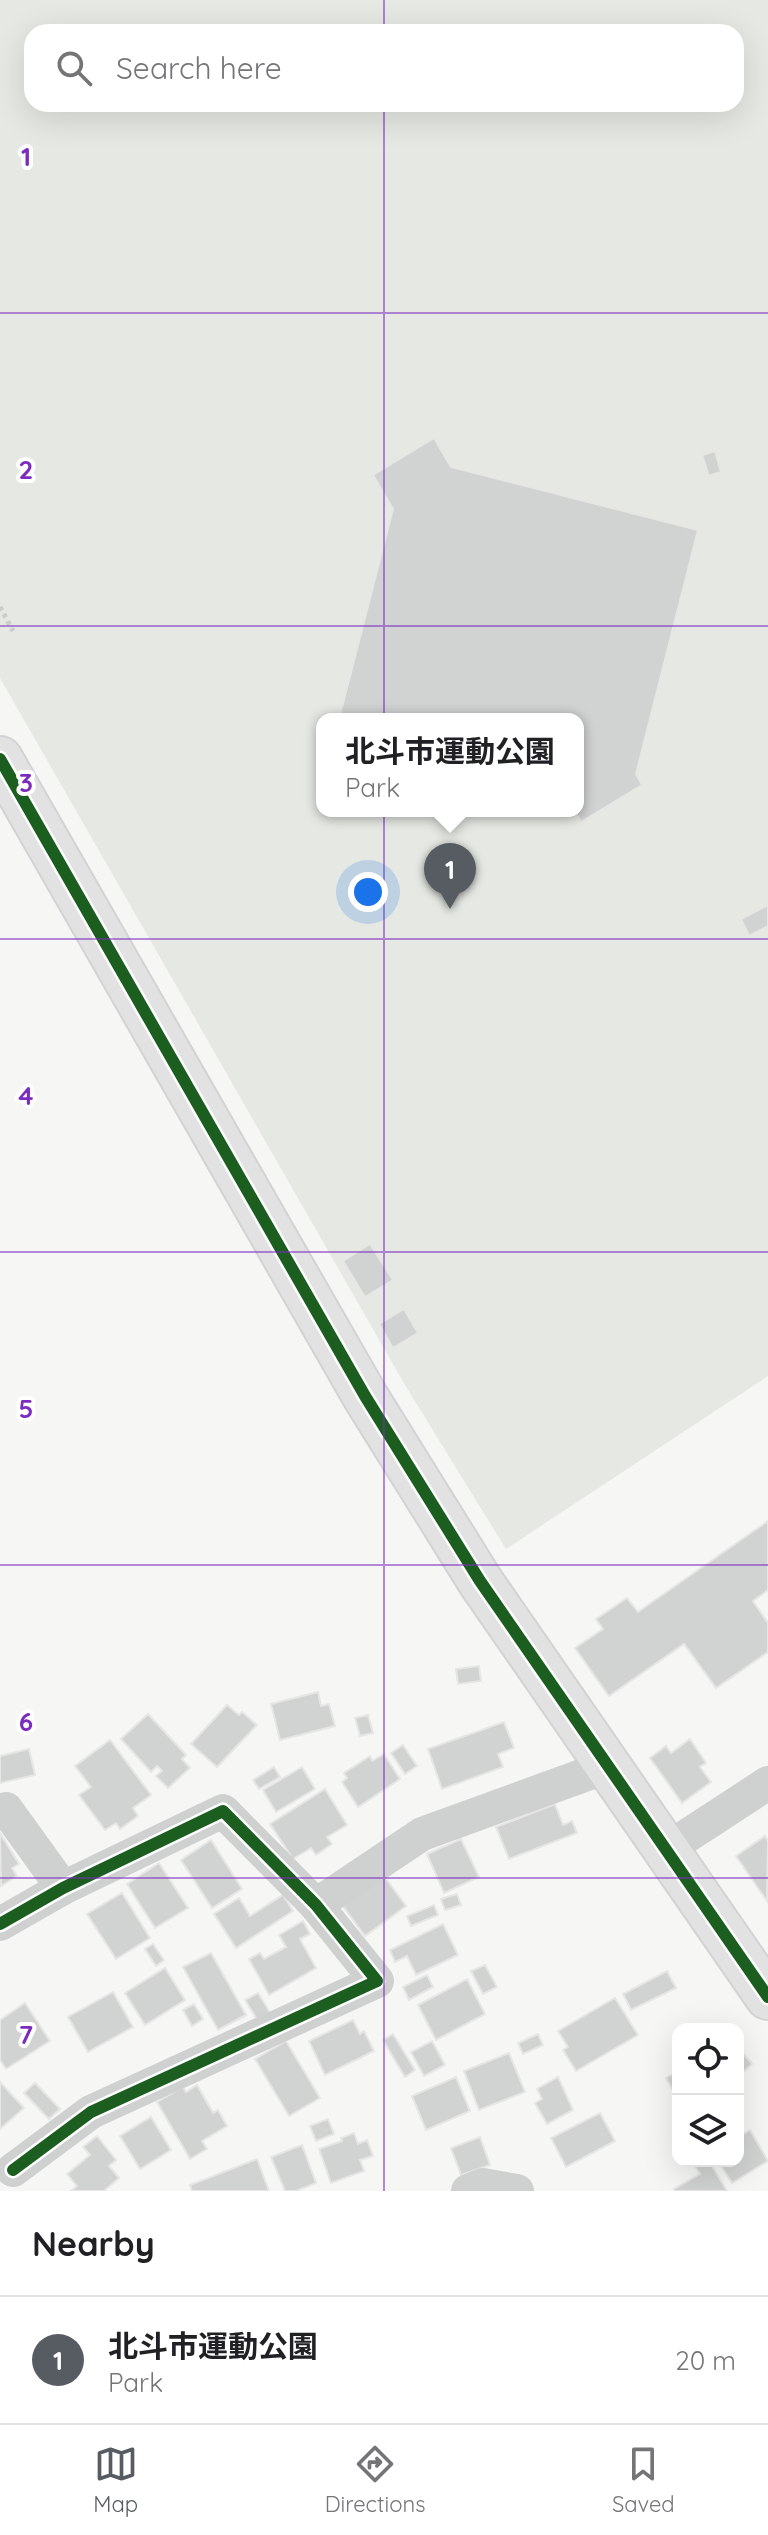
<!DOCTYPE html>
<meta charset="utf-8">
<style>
:root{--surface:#fff;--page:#f6f6f6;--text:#202124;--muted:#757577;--line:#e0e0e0;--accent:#565c62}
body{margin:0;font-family:Quicksand,"Noto Sans JP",sans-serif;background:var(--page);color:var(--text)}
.controls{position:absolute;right:24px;bottom:24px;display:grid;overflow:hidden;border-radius:16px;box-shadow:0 8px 32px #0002}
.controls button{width:72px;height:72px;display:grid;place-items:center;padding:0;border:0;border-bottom:2px solid var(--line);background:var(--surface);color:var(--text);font:40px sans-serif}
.you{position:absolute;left:368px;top:892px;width:28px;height:28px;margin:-20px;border:6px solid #fff;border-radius:50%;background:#1a73e8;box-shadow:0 0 0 12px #1a73e833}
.badge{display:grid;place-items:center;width:52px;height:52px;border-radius:50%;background:var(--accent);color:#fff;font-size:26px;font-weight:700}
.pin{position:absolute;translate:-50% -66px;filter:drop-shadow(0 2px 4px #0008)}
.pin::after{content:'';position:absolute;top:42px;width:28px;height:24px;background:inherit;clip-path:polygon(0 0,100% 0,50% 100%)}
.popup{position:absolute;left:316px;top:713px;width:268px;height:104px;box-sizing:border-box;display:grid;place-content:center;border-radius:16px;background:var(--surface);filter:drop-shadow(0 2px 6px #0005);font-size:26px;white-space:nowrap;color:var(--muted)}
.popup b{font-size:30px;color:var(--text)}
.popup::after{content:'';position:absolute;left:50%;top:100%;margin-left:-16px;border:16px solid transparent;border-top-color:var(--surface)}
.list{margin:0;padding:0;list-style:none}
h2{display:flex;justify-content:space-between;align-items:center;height:104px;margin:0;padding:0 32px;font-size:34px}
h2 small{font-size:26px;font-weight:400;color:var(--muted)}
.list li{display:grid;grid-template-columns:52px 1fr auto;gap:24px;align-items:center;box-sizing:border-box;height:128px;padding:0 32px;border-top:2px solid var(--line)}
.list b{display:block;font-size:30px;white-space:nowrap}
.list p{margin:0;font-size:26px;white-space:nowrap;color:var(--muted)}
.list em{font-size:26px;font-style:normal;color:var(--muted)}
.icon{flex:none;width:44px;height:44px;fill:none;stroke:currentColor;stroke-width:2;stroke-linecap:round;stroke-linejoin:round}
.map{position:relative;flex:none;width:768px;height:2191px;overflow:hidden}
.search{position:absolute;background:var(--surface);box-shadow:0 8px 32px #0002;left:24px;right:24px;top:24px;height:88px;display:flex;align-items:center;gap:20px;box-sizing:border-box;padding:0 28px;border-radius:24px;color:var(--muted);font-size:30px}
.sheet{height:232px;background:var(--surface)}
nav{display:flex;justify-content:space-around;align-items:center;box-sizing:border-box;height:112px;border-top:2px solid var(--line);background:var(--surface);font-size:22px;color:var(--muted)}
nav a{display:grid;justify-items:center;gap:4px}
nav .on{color:var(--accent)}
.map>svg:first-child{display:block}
.green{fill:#e6e9e3;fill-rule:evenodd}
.building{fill:#d1d2d2;stroke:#e6e6e4;stroke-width:2}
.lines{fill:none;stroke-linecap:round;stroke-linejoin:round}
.secondary-casing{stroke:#d1d3d4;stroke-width:48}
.path{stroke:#cccdce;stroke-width:5;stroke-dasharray:4 4;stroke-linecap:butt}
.street{stroke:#cfd1d1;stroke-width:34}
.secondary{stroke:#e2e2e3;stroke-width:44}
.cycleway-casing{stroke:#fff;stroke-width:17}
.cycleway{stroke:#1b5e20;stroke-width:12}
.grid{fill:none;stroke:#7b2cbf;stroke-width:2;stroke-opacity:0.55}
.grid-label{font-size:26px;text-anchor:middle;font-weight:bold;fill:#7b2cbf;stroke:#fff;stroke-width:8;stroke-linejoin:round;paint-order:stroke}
</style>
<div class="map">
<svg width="768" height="2191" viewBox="0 0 768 2191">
<rect width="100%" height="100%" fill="#f6f6f5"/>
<!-- green -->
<path class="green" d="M0,0h768v1376l-262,173 -101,-164 -405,-707zM32,32h704v72h-704zM322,719h256v92h-256z"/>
<!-- building -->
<g class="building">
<polygon points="434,438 451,467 698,530 636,774 642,785 581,822 575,811 578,811 578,719 339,719 393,509 373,475"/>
<polygon points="715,451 721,472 709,476 702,455"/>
<polygon points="768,905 768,926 749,936 741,919"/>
<polygon points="370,1244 393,1280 365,1297 343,1261"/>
<polygon points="404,1309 418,1333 393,1348 379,1324"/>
<polygon points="768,1521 768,1590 753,1601 768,1623 768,1652 716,1688 684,1644 609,1696 575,1648 603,1629 596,1619 627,1598 638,1612"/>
<polygon points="479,1666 481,1681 458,1684 456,1669"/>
<polygon points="318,1692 321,1706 329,1704 335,1726 280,1740 271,1704"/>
<polygon points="227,1705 239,1715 242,1712 257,1725 217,1767 191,1744"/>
<polygon points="148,1714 186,1755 182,1759 190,1768 168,1788 156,1776 162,1771 157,1766 151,1772 121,1739"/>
<polygon points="368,1715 373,1733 360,1736 355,1718"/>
<polygon points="504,1722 514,1748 498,1754 503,1767 442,1789 428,1749"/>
<polygon points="690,1739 706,1763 700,1767 711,1782 682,1803 650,1758 666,1746 671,1753"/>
<polygon points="110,1740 151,1795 133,1808 138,1816 120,1829 116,1823 105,1830 79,1795 91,1787 75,1766"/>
<polygon points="403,1745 417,1766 405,1774 391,1753"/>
<polygon points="29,1749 35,1775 0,1783 0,1756"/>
<polygon points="384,1754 400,1779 358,1807 342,1782 347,1778 344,1773 370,1756 372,1761"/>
<polygon points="274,1767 280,1777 259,1789 253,1780"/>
<polygon points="302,1767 315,1789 276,1812 263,1790"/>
<polygon points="325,1789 347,1825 327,1837 332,1844 316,1855 311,1848 293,1859 270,1824"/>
<polygon points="555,1804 563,1825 572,1821 577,1833 509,1859 496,1827"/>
<polygon points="0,1833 19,1864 12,1868 17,1876 1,1886"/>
<polygon points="765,1836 768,1841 767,1901 736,1856"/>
<polygon points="461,1839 479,1877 444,1893 427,1854"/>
<polygon points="211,1840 242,1889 212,1908 181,1860"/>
<polygon points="159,1863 188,1908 155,1928 127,1884"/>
<polygon points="384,1876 406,1906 365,1936 343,1906"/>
<polygon points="122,1893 150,1938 116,1959 87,1914"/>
<polygon points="457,1894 461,1905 445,1910 441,1899"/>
<polygon points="283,1895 293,1911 236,1948 214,1914 239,1898 250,1916"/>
<polygon points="434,1905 438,1915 411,1926 407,1916"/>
<polygon points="303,1921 310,1934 300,1939 316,1968 269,1995 249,1959 260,1953 264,1959 286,1947 279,1935"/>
<polygon points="443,1924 458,1955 416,1975 407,1956 395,1962 390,1950"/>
<polygon points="153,1944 164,1960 156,1966 145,1949"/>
<polygon points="211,1953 246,2015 218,2030 183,1967"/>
<polygon points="485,1965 497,1987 483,1994 471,1971"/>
<polygon points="165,1968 185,2000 145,2025 125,1993"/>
<polygon points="667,1971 676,1988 631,2010 623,1994"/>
<polygon points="427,1975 433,1987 409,2000 403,1987"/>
<polygon points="467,1979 485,2014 436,2040 418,2005"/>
<polygon points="113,1992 133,2027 88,2052 68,2017"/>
<polygon points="258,1993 271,2014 258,2021 245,2000"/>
<polygon points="615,1998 638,2035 576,2071 563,2050 568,2047 558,2031"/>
<polygon points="25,2003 50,2041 6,2069 0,2060 0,2020"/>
<polygon points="194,2004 203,2019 192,2026 183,2010"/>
<polygon points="353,2020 360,2034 364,2031 374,2051 325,2075 309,2041"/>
<polygon points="393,2034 415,2070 405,2077 383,2040"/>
<polygon points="538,2034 543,2045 523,2054 518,2043"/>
<polygon points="286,2041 320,2098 289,2116 255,2059"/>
<polygon points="432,2041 445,2065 424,2076 411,2052"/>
<polygon points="738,2047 752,2064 742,2073 738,2068"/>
<polygon points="509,2053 525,2092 479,2110 464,2071"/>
<polygon points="678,2071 678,2099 666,2078"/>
<polygon points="456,2077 470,2111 426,2130 412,2096"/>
<polygon points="558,2077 573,2110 547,2124 535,2103 542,2099 537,2089"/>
<polygon points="0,2082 24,2108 0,2129"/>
<polygon points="35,2083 60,2109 49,2119 24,2093"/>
<polygon points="197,2085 213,2113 218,2110 227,2126 202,2141 207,2149 190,2159 157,2102 183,2087 186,2092"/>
<polygon points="600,2113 615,2141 566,2167 551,2138"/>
<polygon points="151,2117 171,2150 140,2169 120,2136"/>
<polygon points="328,2119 334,2134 316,2141 310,2126"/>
<polygon points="750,2130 768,2161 732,2183 718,2161 738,2161 738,2137"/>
<polygon points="354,2133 358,2144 367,2140 373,2156 360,2160 364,2171 331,2183 319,2149 342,2141 341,2138"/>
<polygon points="97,2136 116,2160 109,2166 119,2178 104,2191 71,2191 77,2186 67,2174 90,2155 83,2147"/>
<polygon points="480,2137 490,2165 461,2175 451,2148"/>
<polygon points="302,2145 316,2183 296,2191 285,2191 271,2157"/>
<polygon points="257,2159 269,2191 192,2191 190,2185"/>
<polygon points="700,2161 709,2161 727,2191 675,2191 674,2189 700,2174 694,2165"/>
</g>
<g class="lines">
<!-- secondary casing -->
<g class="secondary-casing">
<polyline id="secondary" points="0,759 365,1396 480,1581 768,1997"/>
</g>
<!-- path -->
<polyline class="path" points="0,607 13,631"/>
<!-- street -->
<g class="street">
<polyline points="6,1809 63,1888"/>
<polyline points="667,1849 768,1783"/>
<polyline points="316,1905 422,1834 609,1766"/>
<polyline points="0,1924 63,1888 223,1811 316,1905 377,1981 91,2112 13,2170"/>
<polyline points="468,2191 483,2185 517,2191"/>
</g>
<!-- secondary -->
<use href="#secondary" class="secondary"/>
<!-- cycleway casing -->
<g class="cycleway-casing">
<g id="cycleway">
<polyline points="0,759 365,1396 480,1581 768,1997"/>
<polyline points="0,1924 63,1888 223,1811 316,1905 377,1981 91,2112 13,2170"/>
</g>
</g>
<!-- cycleway -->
<use href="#cycleway" class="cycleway"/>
</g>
<!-- grid -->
<path class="grid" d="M384,0v32M384,104v2087M0,313h768M0,626h768M0,939h768M0,1252h768M0,1565h768M0,1878h768"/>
<g class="grid-label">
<text x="26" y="166">1</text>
<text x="26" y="479">2</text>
<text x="26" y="792">3</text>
<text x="26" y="1105">4</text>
<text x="26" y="1418">5</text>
<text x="26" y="1731">6</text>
<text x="26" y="2044">7</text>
</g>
</svg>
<div class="controls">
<button><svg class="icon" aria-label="locate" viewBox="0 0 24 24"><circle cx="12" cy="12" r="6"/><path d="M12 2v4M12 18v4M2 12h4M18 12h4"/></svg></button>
<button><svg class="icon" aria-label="layers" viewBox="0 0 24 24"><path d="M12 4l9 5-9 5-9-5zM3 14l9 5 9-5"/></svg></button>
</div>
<div class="you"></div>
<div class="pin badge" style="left:450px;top:909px">1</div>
<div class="popup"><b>北斗市運動公園</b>Park</div>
<div class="search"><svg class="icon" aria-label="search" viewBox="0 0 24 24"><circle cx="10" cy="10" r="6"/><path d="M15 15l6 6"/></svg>Search here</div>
</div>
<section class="sheet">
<h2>Nearby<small></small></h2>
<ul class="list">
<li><span class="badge">1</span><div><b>北斗市運動公園</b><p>Park</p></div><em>20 m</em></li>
</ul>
</section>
<nav>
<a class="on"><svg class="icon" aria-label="map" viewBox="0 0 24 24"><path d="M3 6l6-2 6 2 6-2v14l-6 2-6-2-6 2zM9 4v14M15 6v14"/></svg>Map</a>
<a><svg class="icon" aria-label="directions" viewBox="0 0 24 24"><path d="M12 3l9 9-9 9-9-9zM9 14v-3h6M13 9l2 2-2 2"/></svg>Directions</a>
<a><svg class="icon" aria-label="saved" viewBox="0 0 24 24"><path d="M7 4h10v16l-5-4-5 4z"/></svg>Saved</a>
</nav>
